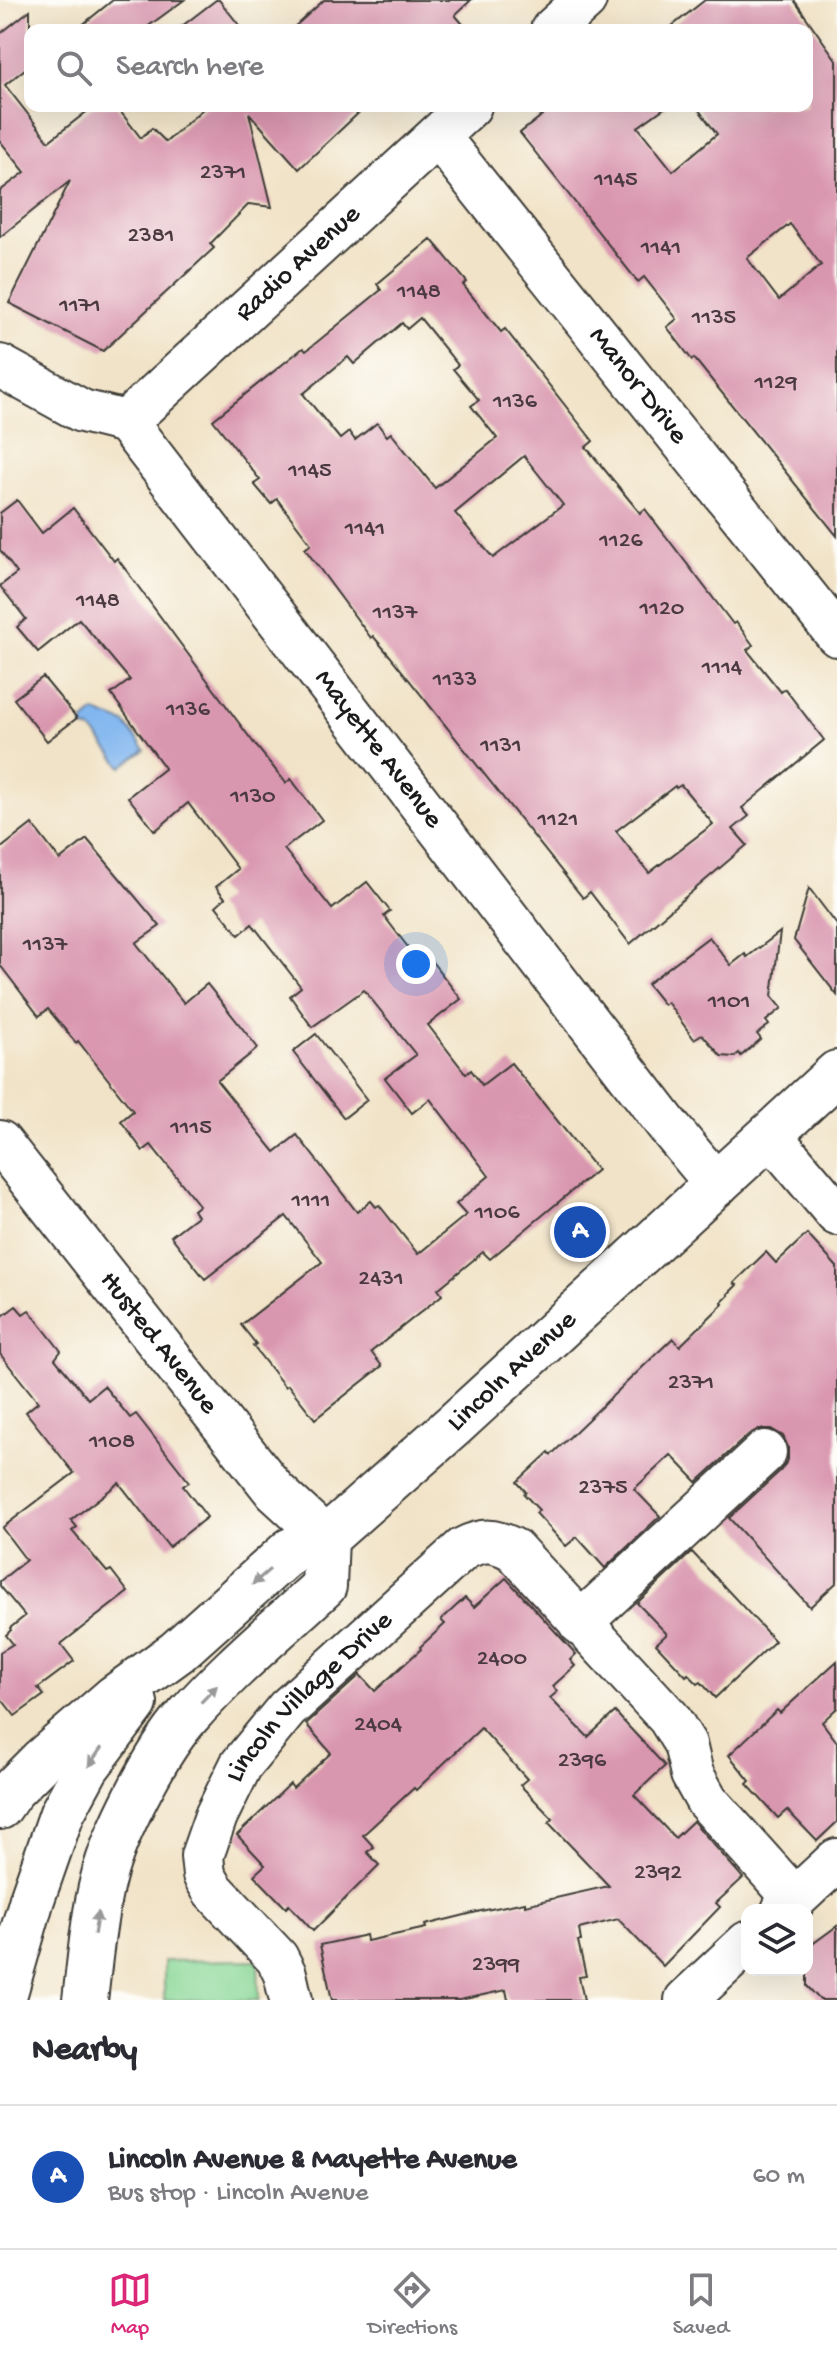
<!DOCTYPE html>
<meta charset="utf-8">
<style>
:root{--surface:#fff;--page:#f2f2f3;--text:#2b2b33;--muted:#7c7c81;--line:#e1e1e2;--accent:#db2777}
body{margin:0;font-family:"Gochi Hand",sans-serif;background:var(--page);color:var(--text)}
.controls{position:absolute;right:24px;bottom:24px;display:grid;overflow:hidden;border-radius:16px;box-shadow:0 8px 32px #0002}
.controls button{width:72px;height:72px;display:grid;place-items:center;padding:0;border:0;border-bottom:2px solid var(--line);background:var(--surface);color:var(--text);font:40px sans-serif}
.you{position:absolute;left:416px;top:964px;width:28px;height:28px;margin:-20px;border:6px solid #fff;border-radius:50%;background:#1a73e8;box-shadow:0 0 0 12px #1a73e833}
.badge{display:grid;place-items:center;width:52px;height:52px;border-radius:50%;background:var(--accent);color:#fff;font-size:26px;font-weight:700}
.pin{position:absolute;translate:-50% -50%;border:4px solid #fff;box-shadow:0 2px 8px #0006}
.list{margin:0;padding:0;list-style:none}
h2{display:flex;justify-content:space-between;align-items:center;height:104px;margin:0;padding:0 32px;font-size:34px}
h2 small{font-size:26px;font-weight:400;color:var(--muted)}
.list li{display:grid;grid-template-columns:52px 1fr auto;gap:24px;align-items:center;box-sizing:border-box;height:144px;padding:0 32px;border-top:2px solid var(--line)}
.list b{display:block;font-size:30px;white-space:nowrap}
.list p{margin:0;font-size:26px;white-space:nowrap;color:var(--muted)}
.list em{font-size:26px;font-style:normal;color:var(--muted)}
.icon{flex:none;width:44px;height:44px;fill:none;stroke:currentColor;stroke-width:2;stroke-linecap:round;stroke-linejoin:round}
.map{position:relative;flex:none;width:837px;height:2000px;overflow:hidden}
.search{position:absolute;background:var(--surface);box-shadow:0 8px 32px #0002;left:24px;right:24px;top:24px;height:88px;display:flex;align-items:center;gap:20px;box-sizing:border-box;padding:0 28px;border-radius:16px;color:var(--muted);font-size:30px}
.sheet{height:248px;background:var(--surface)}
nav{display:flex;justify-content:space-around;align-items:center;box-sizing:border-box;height:112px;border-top:2px solid var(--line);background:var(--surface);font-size:22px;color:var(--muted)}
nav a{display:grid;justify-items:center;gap:4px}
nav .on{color:var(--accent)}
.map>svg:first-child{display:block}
.green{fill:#88d796;stroke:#527a59;stroke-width:2}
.water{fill:#81b6ef;stroke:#4e6986;stroke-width:2}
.building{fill:#d996af;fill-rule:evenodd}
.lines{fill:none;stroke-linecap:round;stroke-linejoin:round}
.minor-casing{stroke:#3c3a36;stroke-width:46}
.major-casing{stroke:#3c3a36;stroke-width:48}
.minor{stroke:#fff;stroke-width:42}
.major{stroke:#fff;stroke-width:44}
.oneway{fill:#999}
.labels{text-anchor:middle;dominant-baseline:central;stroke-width:8;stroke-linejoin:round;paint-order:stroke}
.number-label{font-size:24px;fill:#4b3a41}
.street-label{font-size:28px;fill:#1c1c1c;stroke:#fdfcf7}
</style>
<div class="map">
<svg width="837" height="2000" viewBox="0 0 837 2000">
<rect width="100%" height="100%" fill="#fdfcf7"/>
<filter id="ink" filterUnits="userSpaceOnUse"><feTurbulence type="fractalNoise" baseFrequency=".0125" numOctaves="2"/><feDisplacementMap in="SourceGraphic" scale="16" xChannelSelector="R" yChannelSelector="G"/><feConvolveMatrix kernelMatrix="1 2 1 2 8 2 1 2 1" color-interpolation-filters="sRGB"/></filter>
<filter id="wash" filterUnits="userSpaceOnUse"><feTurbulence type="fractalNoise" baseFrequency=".006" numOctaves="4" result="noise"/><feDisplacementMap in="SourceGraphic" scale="32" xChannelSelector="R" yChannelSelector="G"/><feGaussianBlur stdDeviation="1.8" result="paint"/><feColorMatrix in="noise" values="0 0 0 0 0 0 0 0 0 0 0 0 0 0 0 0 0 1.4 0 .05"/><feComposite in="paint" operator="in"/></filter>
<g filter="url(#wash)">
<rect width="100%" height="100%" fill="#f1e3c7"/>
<!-- green -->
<polygon class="green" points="258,1960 259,2000 164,2000 164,1961"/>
<!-- water -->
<polygon class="water" points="95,712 125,723 145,750 122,767 93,731 83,727 84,721"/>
<g id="blocks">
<!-- building -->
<g class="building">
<polygon points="113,0 184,0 143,30 76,30"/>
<polygon points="216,0 219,0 243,30 177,30"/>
<polygon points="324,0 471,0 455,15 468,30 291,30"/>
<path d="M705,0h89l43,61v475l-143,-178 -2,2 -25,-33 10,-8 -33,-42 -6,5 -118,-149 34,-27h113l-29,21 35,44 44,-37 -21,-28h111v-76h-140zM790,224l31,41 -42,35 -32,-42z"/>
<polygon points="30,10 30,65 5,85 49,141 94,106 116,106 141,138 152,128 166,142 206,106 366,106 299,169 249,113 272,207 249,204 210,244 214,248 103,351 9,303 70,181 0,237 0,191 25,172 0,141 0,34"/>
<path d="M431,239l36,43 -4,3 38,47 4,-3 88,112 -7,6 54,66 5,-4 88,115 3,-2 17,23 -6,5 34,42 4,-3 39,51 -82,68 7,8 -16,13 14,16 -117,99 -40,-52 -7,6 -193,-242 -17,-20 -2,2 -66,-89 6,-5 -34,-45 -6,5 -17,-20 6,-4 -47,-60 90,-72 3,3 75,-61 -4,-6zM420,318l38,47 -5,4 26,31 -8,6 26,32 -62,50 -44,-55 -4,3 -10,-13 -22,17 -6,-8 -9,7 -37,-45 45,-37 6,7 48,-41 5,6zM524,456l39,49 -70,53 -38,-45zM681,785l32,39 -64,49 -33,-42 59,-45 1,2z"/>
<polygon points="17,500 42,533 73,508 114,561 117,558 253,742 286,783 291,779 322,820 284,849 332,909 367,882 390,911 384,916 421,964 429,958 461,999 428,1025 466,1074 471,1070 482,1085 511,1063 597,1170 490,1259 483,1252 438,1289 442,1295 371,1352 382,1366 315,1419 288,1385 285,1387 253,1346 256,1344 241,1325 322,1262 286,1216 205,1279 171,1236 197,1216 193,1210 199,1205 151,1145 143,1151 121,1121 133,1111 78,1041 76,1043 48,1009 39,1016 0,965 0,849 32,824 60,860 87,839 160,926 136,943 184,1003 207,984 258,1048 217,1081 275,1152 297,1135 357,1212 371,1201 376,1207 379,1205 418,1254 466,1215 456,1204 489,1176 430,1099 412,1113 385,1078 416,1055 364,990 312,1027 290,996 301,987 252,924 239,935 216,906 225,898 216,887 238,869 188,803 155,831 128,797 165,768 111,694 130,680 79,619 38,652 17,627 26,619 0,586 17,573 0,550 0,513"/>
<polygon points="43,677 77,718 47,741 14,699"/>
<polygon points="809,888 837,925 837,995 794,940"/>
<polygon points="780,932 772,996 782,1008 766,1021 769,1025 757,1034 761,1039 741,1056 739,1053 734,1057 721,1056 702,1034 694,1039 667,1002 664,1005 647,984 709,937 731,965 745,954 747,957"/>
<polygon points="316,1034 367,1100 344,1118 293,1052"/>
<polygon points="807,1234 837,1267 837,1582 810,1607 729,1518 781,1470 788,1460 788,1447 783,1436 771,1429 759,1429 749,1434 697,1482 671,1455 634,1489 660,1516 605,1568 577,1537 566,1546 536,1513 539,1510 524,1494 526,1492 517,1482 549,1452 551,1455 673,1338 680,1346 723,1304 722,1302 729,1295 728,1294 737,1285 734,1283 766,1252 776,1263"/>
<polygon points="16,1306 23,1314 29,1310 61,1351 55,1359 88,1399 104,1386 130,1418 136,1414 189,1482 183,1486 207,1517 169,1547 119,1483 71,1520 77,1527 72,1531 107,1572 111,1570 128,1592 61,1644 74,1661 38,1688 44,1695 15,1716 0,1697 0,1652 13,1644 6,1635 11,1630 10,1628 25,1616 0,1586 0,1581 26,1560 2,1528 74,1473 26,1412 38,1402 0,1354 0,1318"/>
<polygon points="692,1552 775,1641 715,1698 701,1682 698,1684 688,1674 686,1676 656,1644 667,1634 637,1603"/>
<polygon points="506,1578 576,1654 570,1660 575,1666 553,1686 557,1692 550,1698 588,1737 615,1712 665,1766 634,1795 675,1838 693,1821 743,1878 716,1903 720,1907 663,1966 618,1919 579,1929 581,1941 578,1941 586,1976 579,1977 584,2000 508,2000 506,1990 460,2000 332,2000 320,1945 366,1935 367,1941 426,1928 425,1925 481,1911 525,1902 525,1905 609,1886 549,1823 553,1819 520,1785 527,1779 481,1728 416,1790 414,1788 363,1835 374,1847 367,1852 379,1865 313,1931 289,1905 286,1908 254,1875 265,1865 237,1835 290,1784 293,1788 331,1753 306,1724 360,1675 375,1691 421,1649 420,1647 445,1624 441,1620 465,1598 474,1607"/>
<polygon points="837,1661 837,1708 822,1722 837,1742 837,1822 817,1841 787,1810 778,1818 747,1784 750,1781 729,1755 777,1710 780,1713"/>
<polygon points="837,1926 837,2000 820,2000 807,1986 807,1948"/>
</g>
</g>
</g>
<g filter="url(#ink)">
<use href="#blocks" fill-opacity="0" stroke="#3c3a36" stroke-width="2"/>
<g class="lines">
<!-- minor casing -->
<g class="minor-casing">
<g id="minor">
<polyline points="552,30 585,0"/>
<path id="s1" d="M438,136l399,499"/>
<path id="s2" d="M0,366l82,45 44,11 546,709 45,54"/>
<path id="s3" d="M126,422l344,-316"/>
<polyline points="770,1135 837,1214"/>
<path id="s4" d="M0,1142l275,349 51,47"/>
<polyline points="580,1623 765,1452"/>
<polyline points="783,1910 837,1860"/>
<path id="s5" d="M291,2000l-6,-26 -8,-16 -64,-68 -9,-15 -2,-19 14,-40 25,-51 46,-56 176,-160c20,-10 31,-10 51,1l155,168 16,26 7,30 15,27 88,98"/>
<polyline points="686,2000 747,1943"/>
</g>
</g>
<!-- major casing -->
<g class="major-casing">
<g id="major">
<path id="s6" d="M0,1807l11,-16 30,-30 74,-64 62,-45 114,-102 35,-12 128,-113 383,-352"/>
<polyline points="3,2000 32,1899 62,1813 87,1767 135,1703"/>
<path d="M85,2000c5,-40 8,-82 18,-121 11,-45 53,-127 84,-162 41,-47 91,-88 137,-131l2,-48"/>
</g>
</g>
<!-- minor -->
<use href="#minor" class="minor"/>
<!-- major -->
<use href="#major" class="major"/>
</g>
<!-- one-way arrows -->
<defs><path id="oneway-solid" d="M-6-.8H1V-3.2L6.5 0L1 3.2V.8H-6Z" transform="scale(2)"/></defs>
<g class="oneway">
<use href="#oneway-solid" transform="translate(261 1577) rotate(139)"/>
<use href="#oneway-solid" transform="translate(209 1694) rotate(-46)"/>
<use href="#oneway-solid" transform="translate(95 1757) rotate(125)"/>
<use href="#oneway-solid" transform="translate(96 1923) rotate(-81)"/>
</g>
</g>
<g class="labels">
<!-- number labels -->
<g class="number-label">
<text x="223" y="173">2371</text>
<text x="616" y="180">1145</text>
<text x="151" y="236">2381</text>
<text x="661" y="248">1141</text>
<text x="419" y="292">1148</text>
<text x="80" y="306">1171</text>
<text x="714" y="318">1135</text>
<text x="776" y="383">1129</text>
<text x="515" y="402">1136</text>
<text x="310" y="471">1145</text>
<text x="365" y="529">1141</text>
<text x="621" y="541">1126</text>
<text x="98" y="601">1148</text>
<text x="662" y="609">1120</text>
<text x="395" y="613">1137</text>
<text x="722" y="668">1114</text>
<text x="455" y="680">1133</text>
<text x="188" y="710">1136</text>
<text x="501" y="746">1131</text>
<text x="253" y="797">1130</text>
<text x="558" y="820">1121</text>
<text x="45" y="945">1137</text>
<text x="729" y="1002">1101</text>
<text x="191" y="1128">1115</text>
<text x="311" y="1201">1111</text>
<text x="497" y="1213">1106</text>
<text x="381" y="1279">2431</text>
<text x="691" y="1383">2371</text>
<text x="112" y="1442">1108</text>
<text x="603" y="1488">2375</text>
<text x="502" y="1659">2400</text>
<text x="378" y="1725">2404</text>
<text x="582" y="1761">2396</text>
<text x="658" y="1873">2392</text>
<text x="496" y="1965">2399</text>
</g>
<!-- street labels -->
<g class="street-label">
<text stroke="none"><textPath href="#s3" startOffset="234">Radio Avenue</textPath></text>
<text stroke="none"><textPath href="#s1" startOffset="320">Manor Drive</textPath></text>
<text stroke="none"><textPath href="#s2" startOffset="552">Mayette Avenue</textPath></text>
<text stroke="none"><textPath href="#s4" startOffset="256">Husted Avenue</textPath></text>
<text stroke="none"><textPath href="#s6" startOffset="676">Lincoln Avenue</textPath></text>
<text stroke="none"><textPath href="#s5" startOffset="370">Lincoln Village Drive</textPath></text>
</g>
</g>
</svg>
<div class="controls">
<button><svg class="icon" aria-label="layers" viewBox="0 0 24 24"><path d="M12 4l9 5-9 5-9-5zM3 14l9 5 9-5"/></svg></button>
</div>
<div class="you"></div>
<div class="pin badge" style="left:580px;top:1232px;background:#1a4fb4">A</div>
<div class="search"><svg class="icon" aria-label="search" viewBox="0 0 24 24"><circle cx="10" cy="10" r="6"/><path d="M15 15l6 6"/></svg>Search here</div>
</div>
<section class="sheet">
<h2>Nearby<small></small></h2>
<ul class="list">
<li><span class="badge" style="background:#1a4fb4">A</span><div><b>Lincoln Avenue &amp; Mayette Avenue</b><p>Bus stop · Lincoln Avenue</p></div><em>60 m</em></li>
</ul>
</section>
<nav>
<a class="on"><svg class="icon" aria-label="map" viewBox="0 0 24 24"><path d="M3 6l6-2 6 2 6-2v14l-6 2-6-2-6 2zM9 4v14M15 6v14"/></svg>Map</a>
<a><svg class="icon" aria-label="directions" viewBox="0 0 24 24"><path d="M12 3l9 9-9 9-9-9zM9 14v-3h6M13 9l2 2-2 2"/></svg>Directions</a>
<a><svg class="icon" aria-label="saved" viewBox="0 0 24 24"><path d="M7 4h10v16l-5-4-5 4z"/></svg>Saved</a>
</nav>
